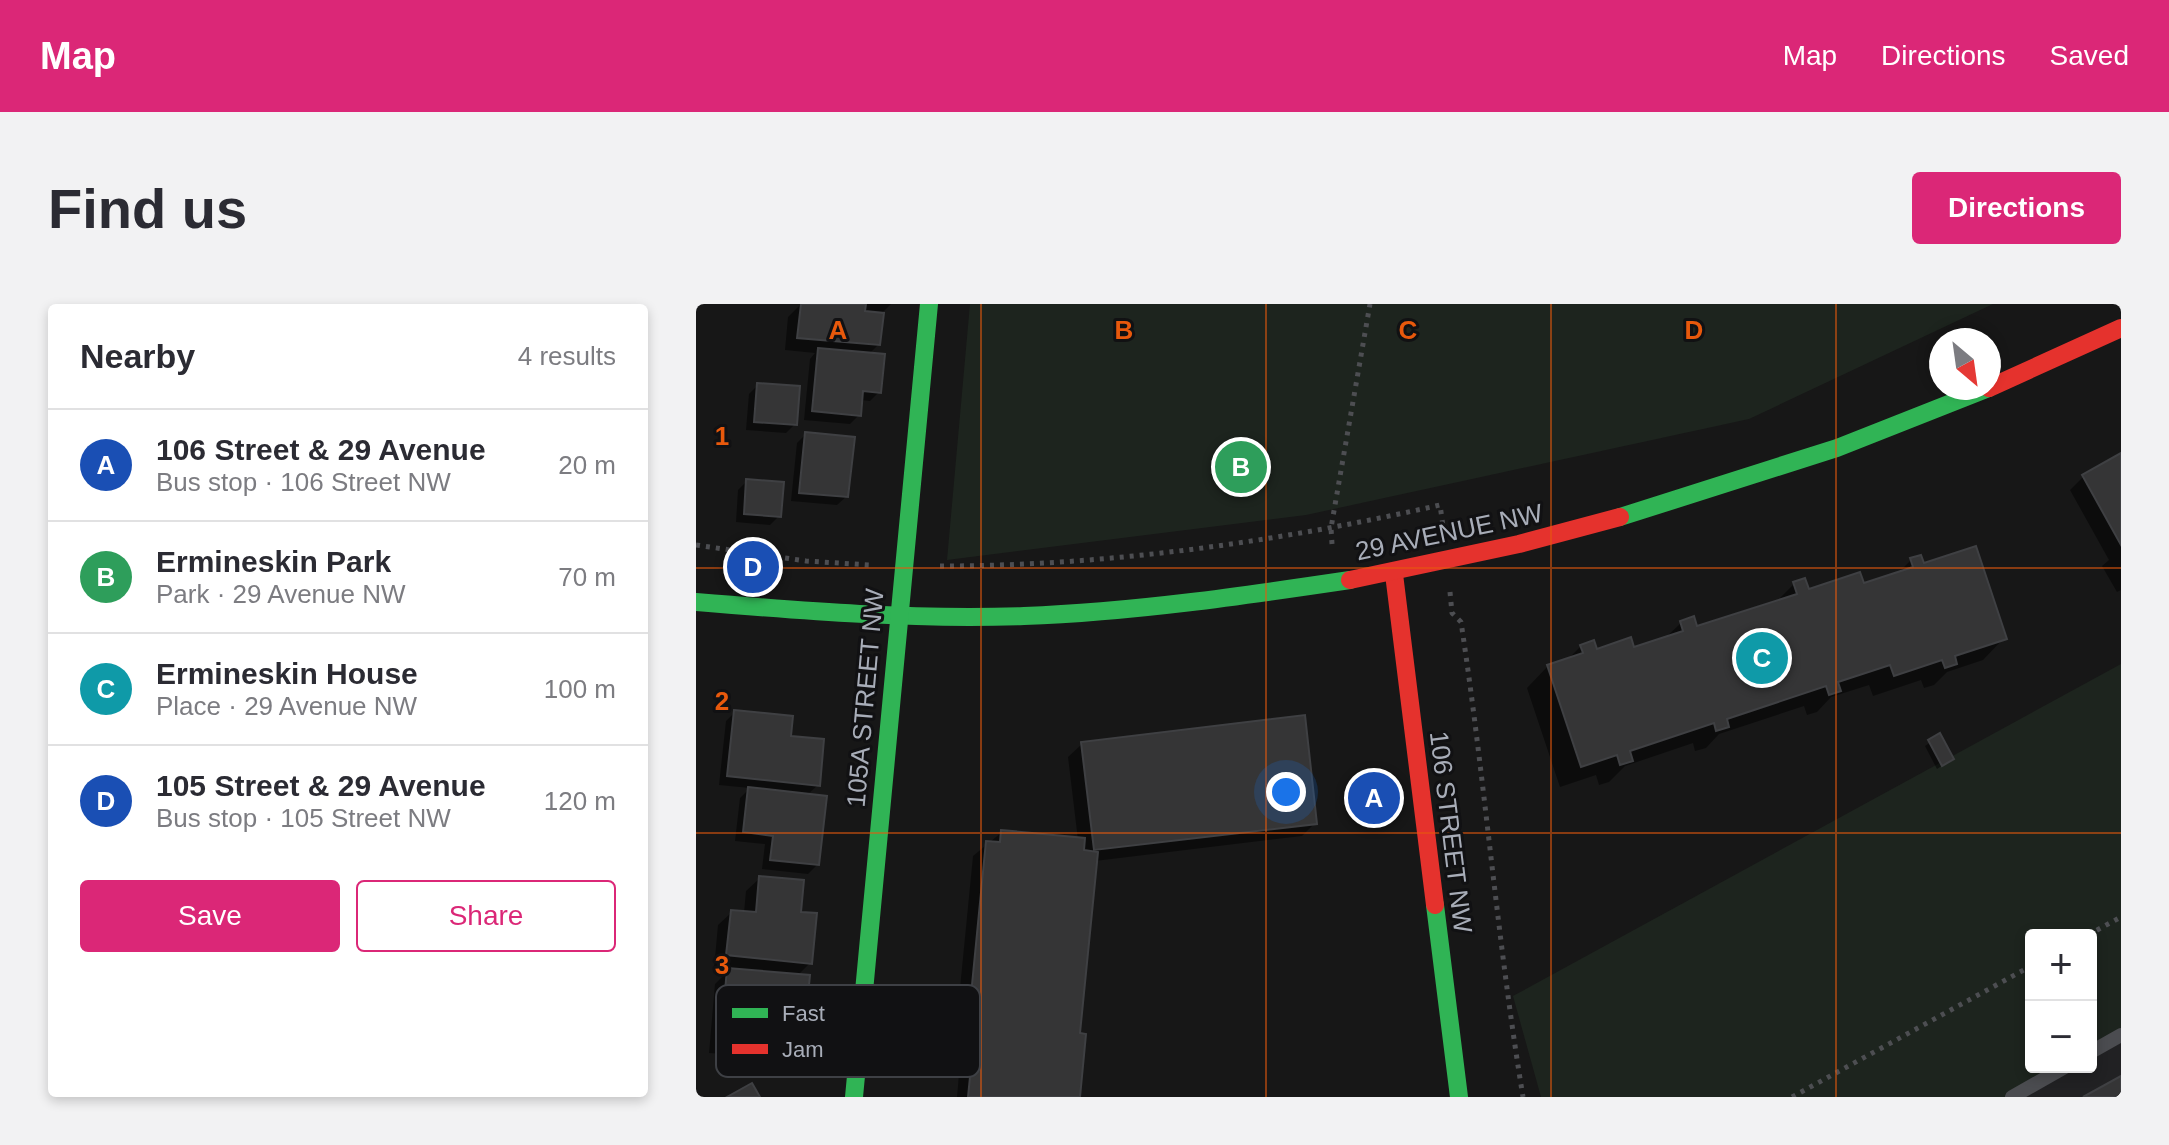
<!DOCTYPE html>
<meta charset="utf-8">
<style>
:root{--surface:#fff;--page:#f2f2f3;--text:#2b2b33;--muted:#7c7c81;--line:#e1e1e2;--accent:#db2777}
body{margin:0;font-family:Helvetica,sans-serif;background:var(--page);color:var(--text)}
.controls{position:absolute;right:24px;bottom:24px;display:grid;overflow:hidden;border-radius:8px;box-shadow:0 4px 12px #0003}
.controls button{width:72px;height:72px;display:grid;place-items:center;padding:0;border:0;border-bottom:2px solid var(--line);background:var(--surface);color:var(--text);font:40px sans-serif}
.compass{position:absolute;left:1233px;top:24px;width:72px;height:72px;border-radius:50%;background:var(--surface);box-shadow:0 4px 12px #0003;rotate:151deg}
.you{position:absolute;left:590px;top:488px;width:28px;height:28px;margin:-20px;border:6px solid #fff;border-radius:50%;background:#1a73e8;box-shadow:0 0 0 12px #1a73e833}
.badge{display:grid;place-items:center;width:52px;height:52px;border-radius:50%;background:var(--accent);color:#fff;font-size:26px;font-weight:700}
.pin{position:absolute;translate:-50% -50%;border:4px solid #fff;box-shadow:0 2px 8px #0006}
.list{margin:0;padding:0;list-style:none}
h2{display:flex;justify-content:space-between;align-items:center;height:104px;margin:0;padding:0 32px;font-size:34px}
h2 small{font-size:26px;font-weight:400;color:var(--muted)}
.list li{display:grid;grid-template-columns:52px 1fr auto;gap:24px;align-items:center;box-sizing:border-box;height:112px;padding:0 32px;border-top:2px solid var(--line)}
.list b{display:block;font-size:30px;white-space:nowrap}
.list p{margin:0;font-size:26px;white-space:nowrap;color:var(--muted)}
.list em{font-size:26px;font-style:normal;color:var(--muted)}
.actions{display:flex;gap:16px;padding:24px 32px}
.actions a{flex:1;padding:18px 0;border:2px solid var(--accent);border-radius:8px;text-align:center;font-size:28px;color:var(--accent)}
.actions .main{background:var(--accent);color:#fff}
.map{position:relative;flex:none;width:1425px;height:793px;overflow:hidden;border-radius:8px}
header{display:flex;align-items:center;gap:48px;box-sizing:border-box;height:112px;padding:0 40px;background:var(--accent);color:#fff}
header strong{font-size:38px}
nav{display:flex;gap:44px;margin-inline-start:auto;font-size:28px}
.intro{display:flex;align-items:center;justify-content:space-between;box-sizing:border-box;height:192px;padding:0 48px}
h1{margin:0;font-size:56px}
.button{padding:20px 36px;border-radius:8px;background:var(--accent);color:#fff;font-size:28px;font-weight:700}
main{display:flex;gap:48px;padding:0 48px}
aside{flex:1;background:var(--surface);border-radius:8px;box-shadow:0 4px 12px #0003}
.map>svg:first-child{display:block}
.built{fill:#212123}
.green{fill:#1d241e}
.shadow{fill:#0007}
.building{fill:#353536;stroke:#3f4043;stroke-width:2}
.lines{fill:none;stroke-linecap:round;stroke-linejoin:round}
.path{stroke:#4d4e52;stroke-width:5;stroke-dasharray:4 6;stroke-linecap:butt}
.lane{stroke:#4b4c50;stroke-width:14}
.fast{stroke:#30b455;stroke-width:18}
.jam{stroke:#e5322d;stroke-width:18}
.grid{fill:none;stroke:#e8590c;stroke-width:2;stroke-opacity:0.55}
.labels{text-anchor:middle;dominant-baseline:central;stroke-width:6;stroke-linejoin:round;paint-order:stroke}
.street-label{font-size:26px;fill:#a8adb8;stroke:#111113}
.key{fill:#111113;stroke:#3e4045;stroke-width:2}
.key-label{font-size:22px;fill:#a8adb8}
.grid-label{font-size:26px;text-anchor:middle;font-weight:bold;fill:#e8590c;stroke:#111113;stroke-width:6;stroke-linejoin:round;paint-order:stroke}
</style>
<header>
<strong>Map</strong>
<nav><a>Map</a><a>Directions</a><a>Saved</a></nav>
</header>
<div class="intro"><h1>Find us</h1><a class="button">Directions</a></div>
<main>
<aside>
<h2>Nearby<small>4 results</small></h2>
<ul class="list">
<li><span class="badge" style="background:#1a4fb4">A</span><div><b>106 Street &amp; 29 Avenue</b><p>Bus stop · 106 Street NW</p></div><em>20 m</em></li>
<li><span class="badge" style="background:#2e9e5b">B</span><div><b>Ermineskin Park</b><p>Park · 29 Avenue NW</p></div><em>70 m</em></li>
<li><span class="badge" style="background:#0f9aa8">C</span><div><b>Ermineskin House</b><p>Place · 29 Avenue NW</p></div><em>100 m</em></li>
<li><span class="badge" style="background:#1a4fb4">D</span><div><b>105 Street &amp; 29 Avenue</b><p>Bus stop · 105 Street NW</p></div><em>120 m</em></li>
</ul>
<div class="actions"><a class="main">Save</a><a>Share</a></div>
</aside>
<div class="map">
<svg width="1425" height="793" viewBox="0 0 1425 793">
<rect width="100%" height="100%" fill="#171717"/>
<!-- built -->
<polygon class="built" points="1425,729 1425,793 1310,793 1364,763 1395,763 1395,745"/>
<!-- green -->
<g class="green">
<polygon points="274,0 1297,0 1053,115 610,211 251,256"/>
<polygon points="1425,360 1425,729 1395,745 1395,631 1335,631 1335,763 1364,763 1310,793 845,793 817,692"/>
</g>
<!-- shadow -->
<g class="shadow">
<polygon points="105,0 195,0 186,9 182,41 173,50 183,88 174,97 164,96 163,111 154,120 108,116 114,55 119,49 89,46 92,13"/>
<polygon points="62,81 99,120 90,129 50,126 53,90"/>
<polygon points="110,130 151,192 141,201 95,197 101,139"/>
<polygon points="1425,151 1425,286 1421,288 1406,262 1413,256 1374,186 1387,173"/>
<polygon points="51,177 83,212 74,221 40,218 42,186"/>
<polygon points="1215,256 1227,262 1308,334 1287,356 1251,368 1238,381 1228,384 1225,376 1177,392 1173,381 1135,393 1121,408 1111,411 1108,402 1023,430 1010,444 999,447 997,439 929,462 913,478 903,481 900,471 864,483 831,384 852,362 871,356 885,342 900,347 937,346 968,335 985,319 1000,325 1080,298 1098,280 1111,288 1167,282 1200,271"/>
<polygon points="39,408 93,434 122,481 111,491 121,561 112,570 66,565 69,540 39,537 44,494 54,484 23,481 30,417"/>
<polygon points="1244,432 1256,455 1241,465 1229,442"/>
<polygon points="386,440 619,519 606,532 399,557 382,731 382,793 261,793 266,735 259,735 277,552 306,528 382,536 372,453"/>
<polygon points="64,574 103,609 114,659 101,672 108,710 95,724 73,722 72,739 58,752 13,749 19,680 33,666 18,664 22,621 36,608 48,609 50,587"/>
</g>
<!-- building -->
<g class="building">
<polygon points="105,0 170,0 169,7 188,9 184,41 101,34"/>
<polygon points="122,44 189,50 185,89 167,87 165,112 116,107"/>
<polygon points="61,79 104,82 101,121 58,118"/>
<polygon points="109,128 159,133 152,193 103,189"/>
<polygon points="1425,149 1425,241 1386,171"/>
<polygon points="50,175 88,178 85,213 48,210"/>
<polygon points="1280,242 1311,335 1259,352 1261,360 1249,364 1246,356 1198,372 1194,361 1142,378 1145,387 1133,391 1130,382 1031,415 1033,423 1020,427 1018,419 934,447 937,457 924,461 921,451 885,463 851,361 887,349 884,341 898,336 901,345 935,333 938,343 987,327 984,317 998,312 1001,322 1101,290 1097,278 1109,274 1113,285 1164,268 1168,279 1217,263 1214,254 1225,251 1228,259"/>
<polygon points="38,406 97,412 95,432 128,435 124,482 31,472"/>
<polygon points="609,411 621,520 398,546 385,438"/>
<polygon points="1244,429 1258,455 1246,462 1232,436"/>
<polygon points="52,483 131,492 123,561 74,556 77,532 47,528"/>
<polygon points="305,526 389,534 388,546 402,548 384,729 390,730 384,793 272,793 279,723 272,722 290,537 304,538"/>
<polygon points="63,572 108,576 105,608 121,609 116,660 30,651 35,606 60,608"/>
<polygon points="31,664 114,671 110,711 76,708 73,740 25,736"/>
<polygon points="1425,772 1425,793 1387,793"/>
<polygon points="56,779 64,793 31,793"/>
</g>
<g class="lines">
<!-- path -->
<g class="path">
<polyline points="636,240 635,224 674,0"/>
<polyline points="0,241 110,257 174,261"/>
<path d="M244,262c167,0 337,-24 500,-61l3,21"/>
<path d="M754,288l2,21 9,9c24,158 36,317 62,475"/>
<polyline points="1392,631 1425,613"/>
<polyline points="1096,793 1335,662"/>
</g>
<!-- lane -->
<g class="lane">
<polyline points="1395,748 1425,731"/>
<polyline points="1316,793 1369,763"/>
</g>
<!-- fast -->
<g class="fast">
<polyline points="924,213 1141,144 1293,84"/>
<path d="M0,298c109,9 218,18 328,14 109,-4 218,-20 326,-36"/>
<polyline points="739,601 763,793"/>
<polyline points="158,793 233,0"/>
</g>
<!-- jam -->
<g class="jam">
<polyline points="1293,84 1425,24"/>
<polyline points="698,270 739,601"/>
<polyline points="654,276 823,240 924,213"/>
</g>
</g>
<!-- grid -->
<path class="grid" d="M285,0v793M570,0v793M855,0v793M1140,0v793M0,264h1425M0,529h1425"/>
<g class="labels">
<!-- street labels -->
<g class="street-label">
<text transform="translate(753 228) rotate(-12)">29 AVENUE NW</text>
<text transform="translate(169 394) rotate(-85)">105A STREET NW</text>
<text transform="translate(755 528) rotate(83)">106 STREET NW</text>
</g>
</g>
<!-- legend -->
<rect x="20" y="681" width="264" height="92" rx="12" class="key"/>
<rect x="36" y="704" width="36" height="10" fill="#30b455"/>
<rect x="36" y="740" width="36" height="10" fill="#e5322d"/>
<g class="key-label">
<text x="86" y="717">Fast</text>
<text x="86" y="753">Jam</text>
</g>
<g class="grid-label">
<text x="142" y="35">A</text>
<text x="428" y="35">B</text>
<text x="712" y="35">C</text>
<text x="998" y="35">D</text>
<text x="26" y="141">1</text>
<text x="26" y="406">2</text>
<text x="26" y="670">3</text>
</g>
</svg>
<div class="controls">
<button>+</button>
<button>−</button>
</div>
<svg class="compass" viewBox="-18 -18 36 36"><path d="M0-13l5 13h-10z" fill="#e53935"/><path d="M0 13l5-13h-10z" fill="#7c7c81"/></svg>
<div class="you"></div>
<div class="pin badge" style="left:678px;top:494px;background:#1a4fb4">A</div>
<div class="pin badge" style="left:545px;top:163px;background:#2e9e5b">B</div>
<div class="pin badge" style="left:1066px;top:354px;background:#0f9aa8">C</div>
<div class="pin badge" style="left:57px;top:263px;background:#1a4fb4">D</div>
</div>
</main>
